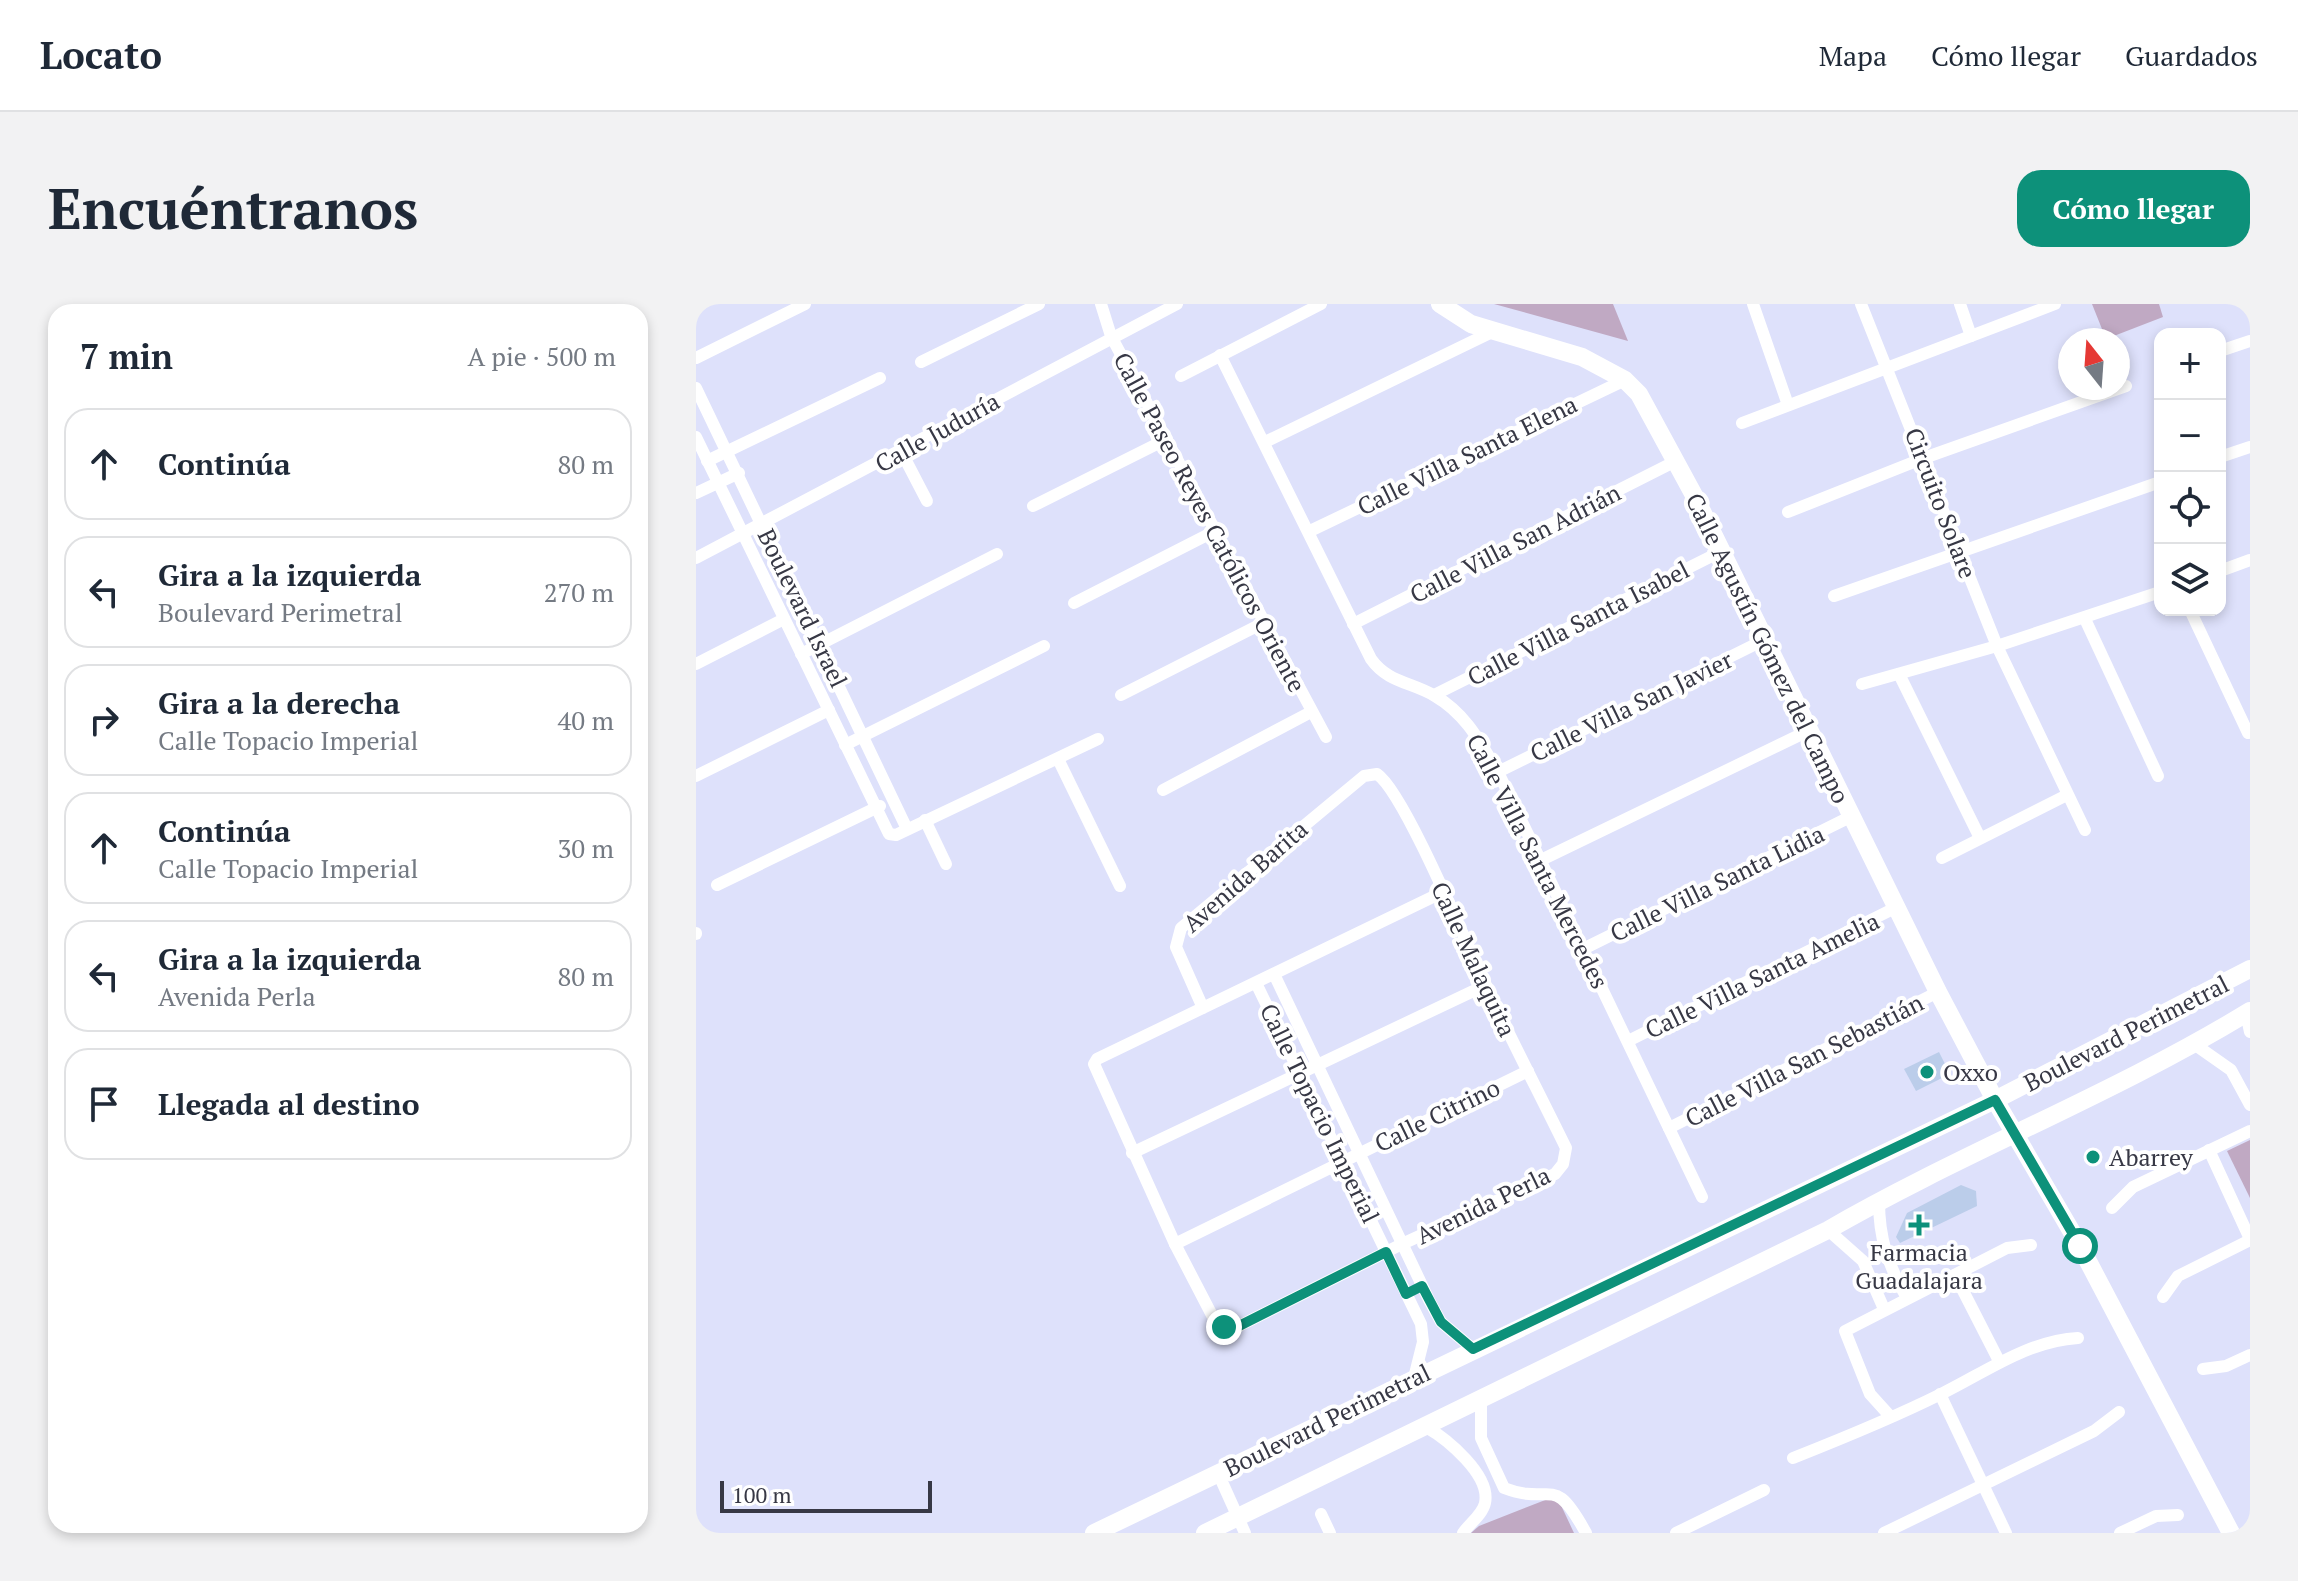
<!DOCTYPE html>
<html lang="es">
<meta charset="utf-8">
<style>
:root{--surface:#fff;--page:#f2f2f3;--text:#1f2937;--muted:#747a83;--line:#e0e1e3;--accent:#0d917a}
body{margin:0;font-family:"PT Serif",serif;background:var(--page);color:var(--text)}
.controls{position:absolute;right:24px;top:24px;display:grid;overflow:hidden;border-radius:16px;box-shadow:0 4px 12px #0003}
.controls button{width:72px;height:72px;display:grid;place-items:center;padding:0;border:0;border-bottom:2px solid var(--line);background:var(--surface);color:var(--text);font:40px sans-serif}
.compass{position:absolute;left:1362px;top:24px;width:72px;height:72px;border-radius:50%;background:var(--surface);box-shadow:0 4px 12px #0003;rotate:343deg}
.scale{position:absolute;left:24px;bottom:20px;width:212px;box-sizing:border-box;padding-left:8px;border:4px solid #373845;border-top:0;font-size:22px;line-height:28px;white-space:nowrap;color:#373845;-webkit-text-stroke:6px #fff;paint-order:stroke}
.stop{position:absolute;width:24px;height:24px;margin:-18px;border:6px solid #0d917a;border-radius:50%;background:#fff}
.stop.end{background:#0d917a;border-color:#fff;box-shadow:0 2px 8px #0008}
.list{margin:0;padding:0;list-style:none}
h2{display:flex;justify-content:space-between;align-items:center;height:104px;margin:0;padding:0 32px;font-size:34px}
h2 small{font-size:26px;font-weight:400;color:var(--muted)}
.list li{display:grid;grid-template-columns:52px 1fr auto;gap:24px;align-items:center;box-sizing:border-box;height:112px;margin:0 16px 16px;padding:0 16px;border:2px solid var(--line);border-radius:24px}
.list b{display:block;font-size:30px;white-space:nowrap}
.list p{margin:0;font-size:26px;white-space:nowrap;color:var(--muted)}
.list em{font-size:26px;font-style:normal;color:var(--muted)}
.icon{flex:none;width:44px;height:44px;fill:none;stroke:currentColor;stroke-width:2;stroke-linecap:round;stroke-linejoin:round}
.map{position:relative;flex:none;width:1554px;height:1229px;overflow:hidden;border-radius:24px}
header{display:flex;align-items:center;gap:48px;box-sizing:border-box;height:112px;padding:0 40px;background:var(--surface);border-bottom:2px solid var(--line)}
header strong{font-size:38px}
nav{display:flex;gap:44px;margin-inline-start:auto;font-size:28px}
.intro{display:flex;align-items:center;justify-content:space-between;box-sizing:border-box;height:192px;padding:0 48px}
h1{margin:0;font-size:56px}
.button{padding:20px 36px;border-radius:24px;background:var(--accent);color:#fff;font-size:28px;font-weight:700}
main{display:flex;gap:48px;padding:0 48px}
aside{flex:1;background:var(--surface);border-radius:24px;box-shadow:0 4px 12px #0003}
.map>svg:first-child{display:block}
.green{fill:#c0a9c3}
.building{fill:#bbcdea}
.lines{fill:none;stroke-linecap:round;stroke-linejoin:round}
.street{stroke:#fff;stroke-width:12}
.secondary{stroke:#fff;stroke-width:18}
.route{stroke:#0d917a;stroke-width:10}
.poi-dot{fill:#0d917a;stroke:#fff;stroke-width:3}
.labels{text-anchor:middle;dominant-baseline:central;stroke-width:8;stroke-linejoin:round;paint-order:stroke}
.street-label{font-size:24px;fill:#373845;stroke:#fff}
.poi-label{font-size:24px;fill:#373845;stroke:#fff;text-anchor:start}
</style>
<header>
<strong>Locato</strong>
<nav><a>Mapa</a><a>Cómo llegar</a><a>Guardados</a></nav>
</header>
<div class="intro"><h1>Encuéntranos</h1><a class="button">Cómo llegar</a></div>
<main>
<aside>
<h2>7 min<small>A pie · 500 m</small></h2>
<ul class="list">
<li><svg class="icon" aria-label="ahead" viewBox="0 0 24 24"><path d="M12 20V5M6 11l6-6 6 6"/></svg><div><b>Continúa</b></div><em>80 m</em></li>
<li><svg class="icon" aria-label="left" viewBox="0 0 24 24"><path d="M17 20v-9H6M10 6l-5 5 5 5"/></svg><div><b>Gira a la izquierda</b><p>Boulevard Perimetral</p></div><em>270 m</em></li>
<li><svg class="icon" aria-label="right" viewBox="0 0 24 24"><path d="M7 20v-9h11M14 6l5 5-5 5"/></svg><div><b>Gira a la derecha</b><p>Calle Topacio Imperial</p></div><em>40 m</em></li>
<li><svg class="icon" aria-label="ahead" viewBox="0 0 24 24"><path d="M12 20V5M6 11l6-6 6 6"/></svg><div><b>Continúa</b><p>Calle Topacio Imperial</p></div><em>30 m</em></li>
<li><svg class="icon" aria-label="left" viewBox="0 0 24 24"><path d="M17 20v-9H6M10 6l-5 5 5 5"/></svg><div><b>Gira a la izquierda</b><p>Avenida Perla</p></div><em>80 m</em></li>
<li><svg class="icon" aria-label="arrive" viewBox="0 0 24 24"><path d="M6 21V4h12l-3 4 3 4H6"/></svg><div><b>Llegada al destino</b></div></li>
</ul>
</aside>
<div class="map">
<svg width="1554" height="1229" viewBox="0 0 1554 1229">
<rect width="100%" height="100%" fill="#dee1fb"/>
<!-- green -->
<g class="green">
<polygon points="798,0 917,0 932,37"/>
<polygon points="1396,0 1463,0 1467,13 1410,35"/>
<polygon points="1554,836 1554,894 1531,847"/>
<polygon points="857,1193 863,1197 878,1229 775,1229 783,1222"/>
</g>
<!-- building -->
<g class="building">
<polygon points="1243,748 1254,770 1220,787 1208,765"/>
<polygon points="1265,881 1280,887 1281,902 1204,939 1200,933 1211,909"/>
</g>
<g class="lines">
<!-- street -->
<g class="street">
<polyline points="405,0 415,32 630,433"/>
<polyline points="1057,0 1092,101"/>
<polyline points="1165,0 1301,342 1389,526"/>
<polyline points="1264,0 1275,32"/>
<polyline points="1524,47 1554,37"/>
<path d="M524,51l151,304c17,24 41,23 64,37 31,18 45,46 63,76l204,425"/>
<polyline points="0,54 109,0"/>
<polyline points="225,58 343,0"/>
<polyline points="485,72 625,0"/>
<polyline points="0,84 211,525"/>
<polyline points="1046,119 1359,0"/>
<polyline points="0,133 193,530 200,531 402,435"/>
<polyline points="569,138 800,26"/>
<polyline points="205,147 231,197"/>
<polyline points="1524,153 1554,143"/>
<polyline points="11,157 184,74"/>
<polyline points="0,189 43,169"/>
<polyline points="337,202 471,135"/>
<polyline points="1092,208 1228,154 1430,82"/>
<polyline points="614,227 929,76"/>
<polyline points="0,254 481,0"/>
<polyline points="1524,267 1554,256"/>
<polyline points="1138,292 1464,178"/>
<polyline points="378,299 519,227"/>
<polyline points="1494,306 1552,429"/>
<polyline points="1389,315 1462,472"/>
<polyline points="657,320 980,157"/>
<polyline points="105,350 301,250"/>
<polyline points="0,360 88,315"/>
<polyline points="1203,370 1284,534"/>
<polyline points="1166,380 1301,342 1464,288"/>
<polyline points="425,391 569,318"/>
<polyline points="738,391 1026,247"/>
<polyline points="149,441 348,342"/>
<polyline points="362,455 424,582"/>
<polyline points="802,468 1068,336"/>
<polyline points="0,472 133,406"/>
<polyline points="467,486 615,408"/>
<polyline points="229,516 250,560"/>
<polyline points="1246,554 1371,491"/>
<polyline points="843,557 1112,427"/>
<polyline points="21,581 184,502"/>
<polyline points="0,629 0,630"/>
<polyline points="887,645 1154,513"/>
<polyline points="578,670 733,996 745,1018 777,1045"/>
<polyline points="560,679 725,1020 727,1038 718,1074"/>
<path d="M507,704l-27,-61 5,-19 183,-152 13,-2c27,18 90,171 108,210 26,55 54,109 81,164l-3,16 -8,10 -153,70 -163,82 -15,1 -9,-6 -40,-77 -81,-180 3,-5 346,-167"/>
<polyline points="1550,709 1554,728"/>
<polyline points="932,737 1199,604"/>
<polyline points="1498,740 1535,766 1554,801"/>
<polyline points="973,824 1242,688"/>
<polyline points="1513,846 1554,935"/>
<polyline points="436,849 790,681"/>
<path d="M1183,897c0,38 9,64 28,97"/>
<polyline points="1416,904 1437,883 1554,827"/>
<polyline points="1132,926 1167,957 1188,1005"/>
<polyline points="479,940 832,767"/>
<polyline points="1259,971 1303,1057"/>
<polyline points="1467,993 1482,972 1554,936"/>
<polyline points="1507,1065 1530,1062 1554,1051"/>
<polyline points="1244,1090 1310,1229"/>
<path d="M785,1096v38l23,50c50,19 48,-17 82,45"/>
<polyline points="1193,1111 1174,1090 1149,1027 1311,944 1335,941"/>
<path d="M730,1123c21,12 65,48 59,76 -2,11 -16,21 -22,30"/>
<path d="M1097,1154c48,-19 102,-41 148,-64 45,-22 86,-53 137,-56"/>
<polyline points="522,1169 549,1229"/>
<polyline points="625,1210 634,1229"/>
<polyline points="980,1229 1068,1186"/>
<polyline points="1188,1229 1398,1127 1423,1108"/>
<polyline points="1424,1229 1460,1212 1482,1211"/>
</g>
<!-- secondary -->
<g class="secondary">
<polyline points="744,0 775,20 886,53 929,76 943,90 1000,195 1242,688 1299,796 1384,942 1535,1229"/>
<polyline points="398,1229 1299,796 1554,665"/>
<path d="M509,1229l623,-303c137,-79 286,-136 422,-219"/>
</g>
</g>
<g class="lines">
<!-- route -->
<polyline class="route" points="528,1023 543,1022 690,948 710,990 726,982 745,1018 777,1045 1299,796 1384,942"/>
</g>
<!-- markers -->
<g class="poi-dot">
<circle cx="1231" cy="768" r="8"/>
<circle cx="1397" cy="853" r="8"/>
<path d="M1219 909h8v8h8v8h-8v8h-8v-8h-8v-8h8z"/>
</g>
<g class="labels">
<!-- street labels -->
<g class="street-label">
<text transform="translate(241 128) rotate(-29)">Calle Juduría</text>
<text transform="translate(771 151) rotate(-26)">Calle Villa Santa Elena</text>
<text transform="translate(1245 199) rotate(69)">Circuito Solare</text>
<text transform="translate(514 218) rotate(62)">Calle Paseo Reyes Católicos Oriente</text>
<text transform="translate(819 239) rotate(-27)">Calle Villa San Adrián</text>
<text transform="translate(107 304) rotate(64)">Boulevard Israel</text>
<text transform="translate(882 319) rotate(-27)">Calle Villa Santa Isabel</text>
<text transform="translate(1072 344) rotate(64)">Calle Agustín Gómez del Campo</text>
<text transform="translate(935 402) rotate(-26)">Calle Villa San Javier</text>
<text transform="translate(842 557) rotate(63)">Calle Villa Santa Mercedes</text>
<text transform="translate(549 572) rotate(-41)">Avenida Barita</text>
<text transform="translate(1021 579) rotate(-26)">Calle Villa Santa Lidia</text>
<text transform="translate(778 655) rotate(65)">Calle Malaquita</text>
<text transform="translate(1066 671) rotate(-26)">Calle Villa Santa Amelia</text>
<text transform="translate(1430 729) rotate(-27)">Boulevard Perimetral</text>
<text transform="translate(1108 756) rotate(-27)">Calle Villa San Sebastián</text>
<text transform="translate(624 809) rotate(64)">Calle Topacio Imperial</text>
<text transform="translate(741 811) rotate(-26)">Calle Citrino</text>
<text transform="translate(787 901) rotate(-26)">Avenida Perla</text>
<text transform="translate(631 1116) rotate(-26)">Boulevard Perimetral</text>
</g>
<!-- poi labels -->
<g class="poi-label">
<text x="1247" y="768">Oxxo</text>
<text x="1413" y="853">Abarrey</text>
<text x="1223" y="948" text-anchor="middle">Farmacia<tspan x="1223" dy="28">Guadalajara</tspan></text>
</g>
</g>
</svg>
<div class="controls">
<button>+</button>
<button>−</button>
<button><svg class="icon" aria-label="locate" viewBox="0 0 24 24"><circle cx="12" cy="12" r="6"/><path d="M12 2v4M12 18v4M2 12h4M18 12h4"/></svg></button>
<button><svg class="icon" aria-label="layers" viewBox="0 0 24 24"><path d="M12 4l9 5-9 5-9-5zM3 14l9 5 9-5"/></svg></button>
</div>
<svg class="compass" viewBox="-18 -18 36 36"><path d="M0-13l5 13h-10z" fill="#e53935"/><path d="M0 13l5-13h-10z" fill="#747a83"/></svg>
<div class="scale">100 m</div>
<div class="stop" style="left:1384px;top:942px"></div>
<div class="stop end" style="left:528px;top:1023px"></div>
</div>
</main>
